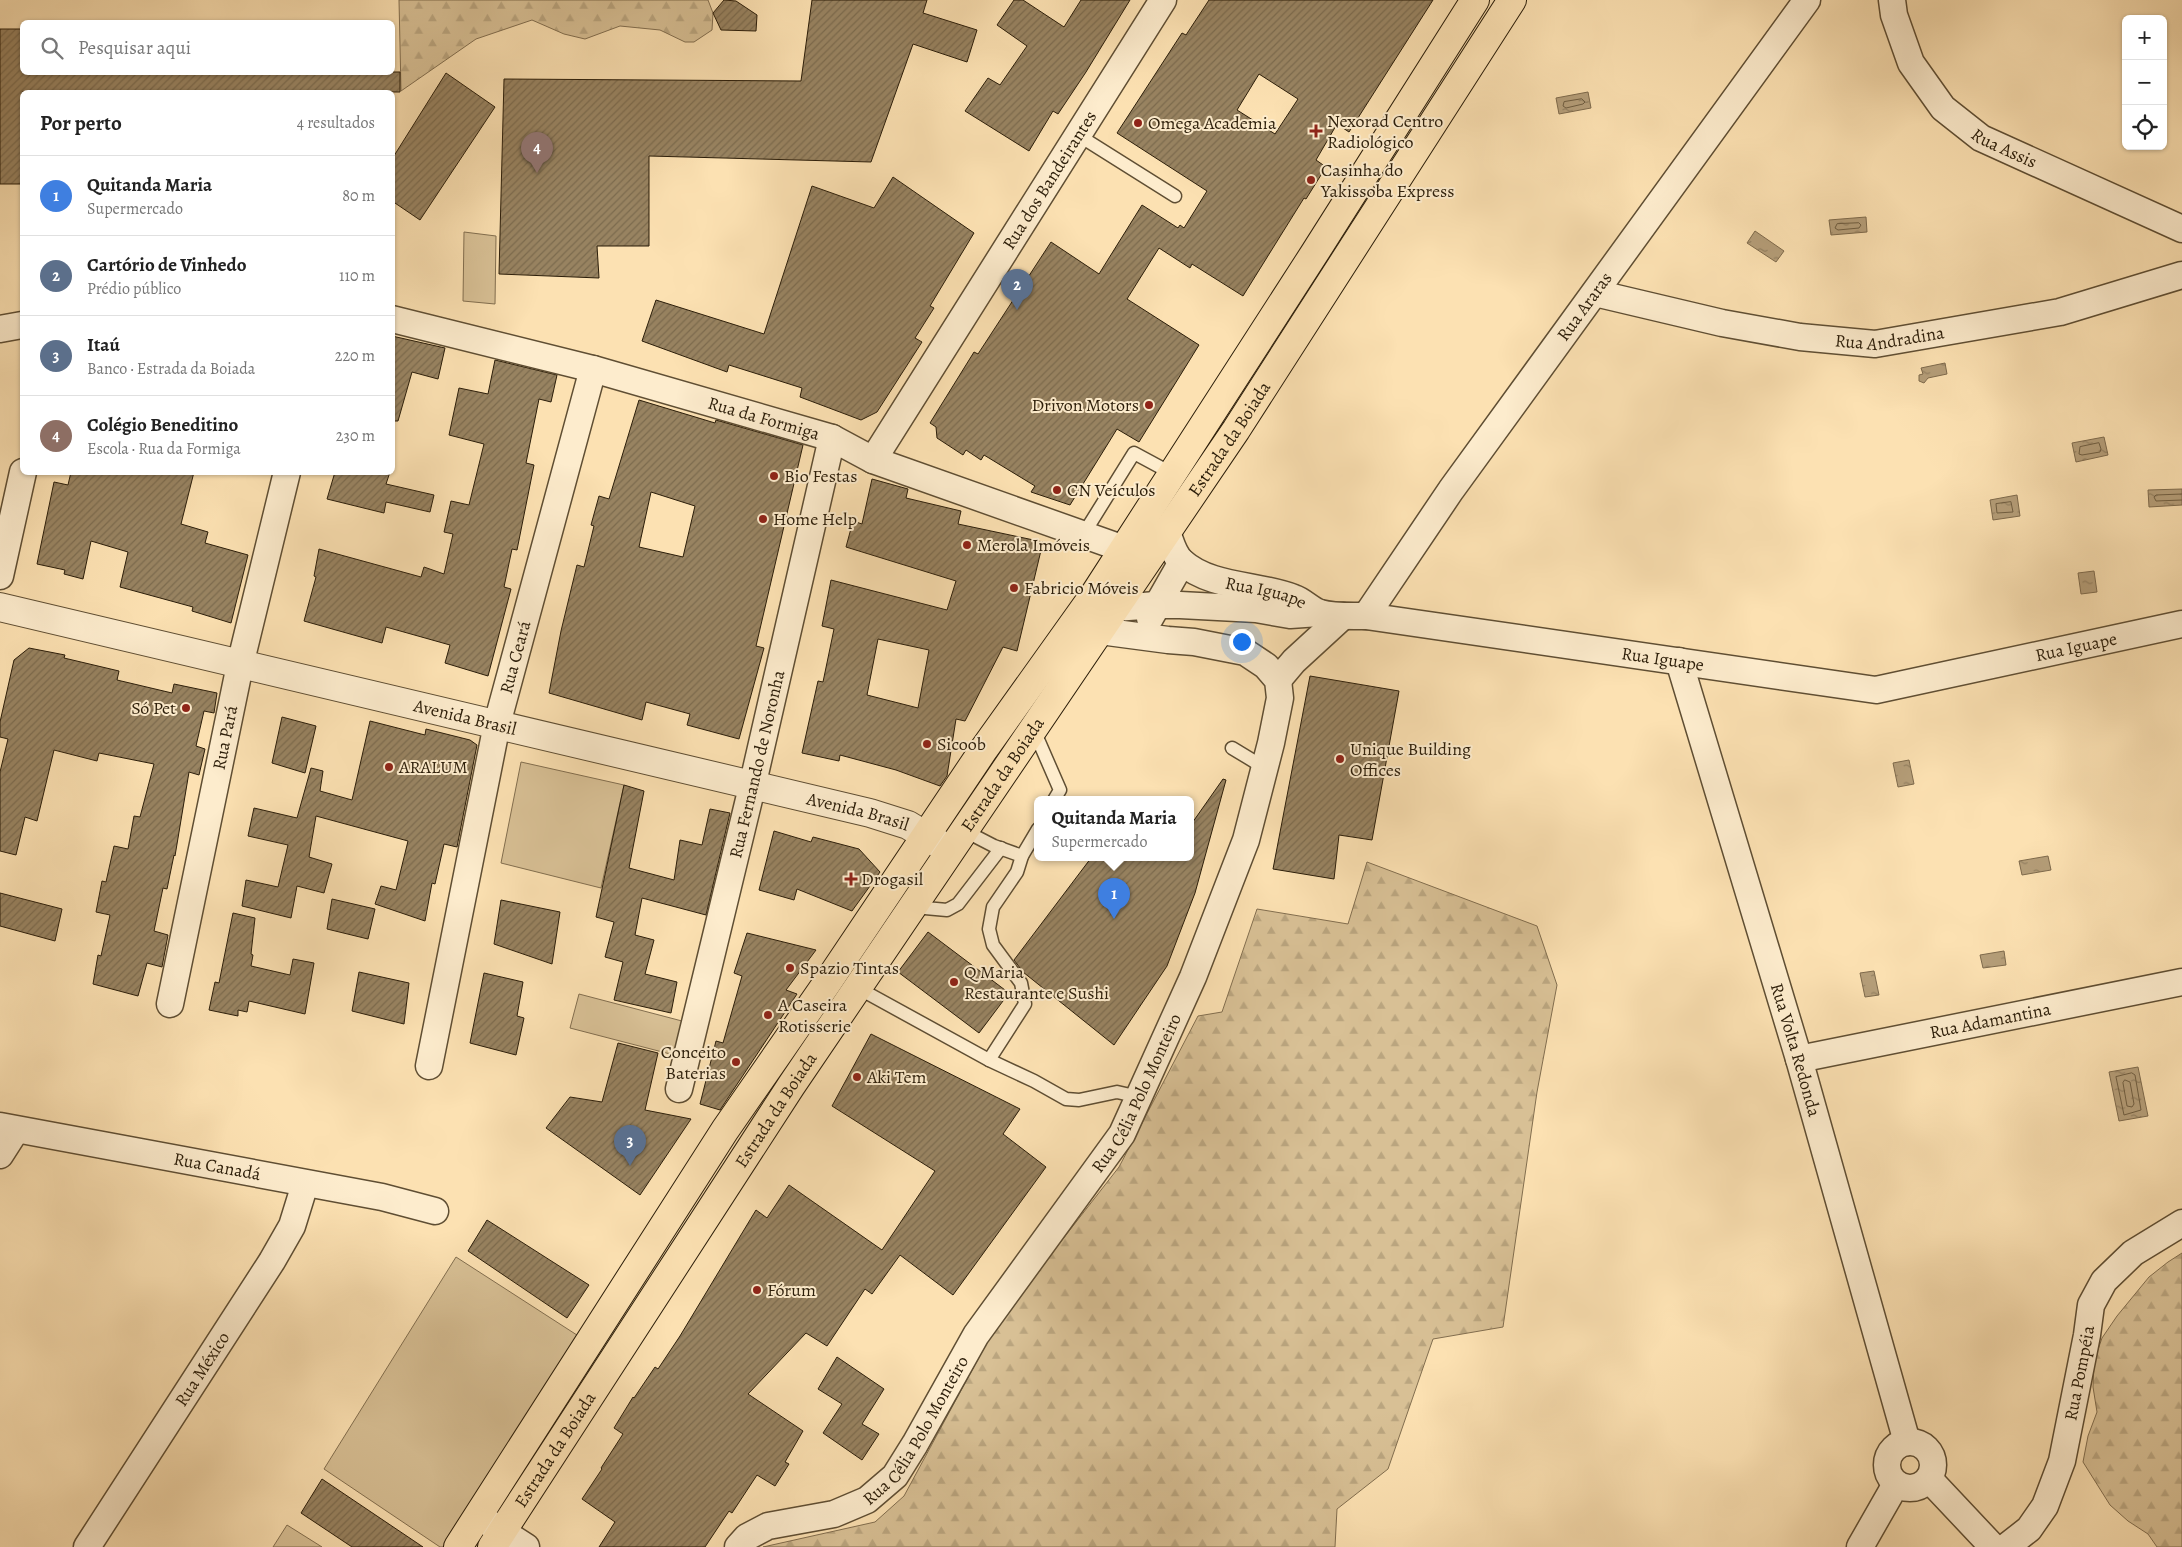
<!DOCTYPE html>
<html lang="pt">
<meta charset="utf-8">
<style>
:root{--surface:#fff;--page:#f6f6f6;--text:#222;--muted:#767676;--line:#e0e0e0;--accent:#ea580c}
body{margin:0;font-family:Alegreya,serif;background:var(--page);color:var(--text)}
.controls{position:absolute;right:15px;top:15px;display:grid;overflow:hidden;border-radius:8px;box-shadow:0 1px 4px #0004}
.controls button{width:45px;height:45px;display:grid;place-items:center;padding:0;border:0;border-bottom:1px solid var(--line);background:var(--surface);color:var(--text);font:25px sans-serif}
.you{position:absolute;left:1241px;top:641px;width:18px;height:18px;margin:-12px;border:4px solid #fff;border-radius:50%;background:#1a73e8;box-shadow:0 0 0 8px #1a73e833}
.badge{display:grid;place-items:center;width:32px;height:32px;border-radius:50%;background:var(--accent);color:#fff;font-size:16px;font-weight:700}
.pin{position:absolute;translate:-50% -41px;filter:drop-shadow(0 1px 2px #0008)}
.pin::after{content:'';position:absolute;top:26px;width:18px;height:15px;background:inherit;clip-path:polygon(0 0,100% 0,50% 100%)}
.popup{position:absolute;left:1034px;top:796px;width:160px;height:65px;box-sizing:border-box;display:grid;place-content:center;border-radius:8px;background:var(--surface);filter:drop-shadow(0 1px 4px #0005);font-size:16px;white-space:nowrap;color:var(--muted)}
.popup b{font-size:19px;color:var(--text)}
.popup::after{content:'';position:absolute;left:50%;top:100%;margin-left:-10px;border:10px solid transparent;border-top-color:var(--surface)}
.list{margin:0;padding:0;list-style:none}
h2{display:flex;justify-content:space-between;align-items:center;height:65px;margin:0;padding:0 20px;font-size:21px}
h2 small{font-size:16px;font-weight:400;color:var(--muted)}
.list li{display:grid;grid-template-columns:32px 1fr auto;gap:15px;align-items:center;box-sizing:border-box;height:80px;padding:0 20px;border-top:1px solid var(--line)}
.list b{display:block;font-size:19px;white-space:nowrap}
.list p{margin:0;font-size:16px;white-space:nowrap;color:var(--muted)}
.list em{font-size:16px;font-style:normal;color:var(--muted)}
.icon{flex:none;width:28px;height:28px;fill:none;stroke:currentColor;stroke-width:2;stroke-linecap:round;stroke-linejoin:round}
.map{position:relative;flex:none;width:2182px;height:1547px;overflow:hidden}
.search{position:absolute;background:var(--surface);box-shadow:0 1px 4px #0004;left:20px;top:20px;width:375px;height:55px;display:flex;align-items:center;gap:12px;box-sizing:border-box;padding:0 18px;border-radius:8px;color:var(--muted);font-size:19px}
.panel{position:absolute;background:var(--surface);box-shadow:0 1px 4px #0004;left:20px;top:90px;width:375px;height:385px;border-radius:8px}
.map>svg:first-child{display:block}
.green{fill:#d8c095;stroke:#826e4f}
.forest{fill:url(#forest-firs);stroke:#826e4f}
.water{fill:url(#water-ripples);stroke:#7e6a4c}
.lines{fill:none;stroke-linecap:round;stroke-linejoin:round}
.shore{stroke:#705e41;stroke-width:1}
.building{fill:url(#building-hatch);stroke:#2b1d09;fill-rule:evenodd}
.service-casing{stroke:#5f4e33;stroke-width:15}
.minor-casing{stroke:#5f4e33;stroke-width:29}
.tertiary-casing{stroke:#5f4e33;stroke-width:30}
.primary-casing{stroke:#2b1d09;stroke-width:30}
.service{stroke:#fdeccd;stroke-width:12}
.minor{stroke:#fdeccd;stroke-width:26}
.tertiary{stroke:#fdeccd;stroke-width:28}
.primary{stroke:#fce1b2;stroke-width:28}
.poi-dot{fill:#8f2418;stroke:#fdeccd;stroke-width:2}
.labels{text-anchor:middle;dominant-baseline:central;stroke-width:4;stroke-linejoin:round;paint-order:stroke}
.poi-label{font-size:18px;fill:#2b1d09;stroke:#fdeccd;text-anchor:start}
.street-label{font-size:18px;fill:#2b1d09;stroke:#fdeccd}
</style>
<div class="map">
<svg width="2182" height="1547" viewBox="0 0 2182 1547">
<defs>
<pattern id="forest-firs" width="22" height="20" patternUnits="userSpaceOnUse" patternTransform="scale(1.25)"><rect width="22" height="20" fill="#d8c095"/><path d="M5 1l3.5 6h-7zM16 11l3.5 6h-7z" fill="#baa57f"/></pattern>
<pattern id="water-ripples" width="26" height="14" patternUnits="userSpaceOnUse" patternTransform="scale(1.25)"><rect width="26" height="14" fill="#b59e79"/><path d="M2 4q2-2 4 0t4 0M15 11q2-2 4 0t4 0" fill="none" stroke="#938061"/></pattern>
<pattern id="building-hatch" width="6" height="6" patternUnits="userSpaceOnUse" patternTransform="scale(1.25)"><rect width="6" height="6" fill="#988361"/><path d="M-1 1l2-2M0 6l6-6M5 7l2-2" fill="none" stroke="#7c6b4e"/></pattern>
</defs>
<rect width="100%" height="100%" fill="#fce1b2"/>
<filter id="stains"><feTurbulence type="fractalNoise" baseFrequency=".004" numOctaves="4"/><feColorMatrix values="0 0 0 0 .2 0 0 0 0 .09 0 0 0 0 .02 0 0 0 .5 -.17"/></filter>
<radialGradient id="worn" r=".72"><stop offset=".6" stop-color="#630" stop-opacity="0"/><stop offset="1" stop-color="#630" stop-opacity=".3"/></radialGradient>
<!-- green -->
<g class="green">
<polygon points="464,232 496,236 495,304 463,301"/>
<polygon points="521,762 624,785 601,888 501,863"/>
<polygon points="579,994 682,1021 674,1055 570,1028"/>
<polygon points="456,1257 580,1337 443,1547 440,1547 324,1469"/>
<polygon points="287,1525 322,1547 273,1547"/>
</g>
<!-- forest -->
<g class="forest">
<polygon points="399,0 708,0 713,13 712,30 694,42 685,42 660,30 620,26 585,39 564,34 532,20 476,39 401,91"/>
<polygon points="1367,862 1537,926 1557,985 1537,1092 1503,1327 1433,1339 1388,1469 1337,1509 1335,1547 763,1547 875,1522 904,1496 998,1322 1119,1167 1198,1016 1222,1012 1257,909 1348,924"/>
<polygon points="2182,1253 2182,1547 2157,1547 2148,1534 2128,1521 2110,1505 2083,1462 2088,1436 2097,1412 2093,1387 2094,1361 2102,1338 2117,1316 2149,1277 2168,1262"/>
</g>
<!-- water -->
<g class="water">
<polygon points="1588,92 1591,108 1559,114 1556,98"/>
<polygon points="1866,217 1867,232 1831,235 1829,220"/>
<polygon points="1755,231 1784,251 1776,262 1747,243"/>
<polygon points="1945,363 1947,374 1928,378 1924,383 1919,381 1919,375 1923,374 1921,368"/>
<polygon points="2104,437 2108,455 2076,462 2072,443"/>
<polygon points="2182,489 2182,505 2149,507 2148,490"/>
<polygon points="2017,495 2020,516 1993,520 1990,500"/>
<polygon points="2094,571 2097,592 2081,594 2078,573"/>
<polygon points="1909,760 1914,784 1898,787 1893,763"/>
<polygon points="2048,856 2051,870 2022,875 2019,861"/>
<polygon points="2004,951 2006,965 1983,968 1980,955"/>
<polygon points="1874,971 1879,995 1865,997 1860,973"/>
<polygon points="2138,1067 2148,1116 2119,1121 2109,1072"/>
</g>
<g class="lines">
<!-- shore -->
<g class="shore">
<polygon points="1582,99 1585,102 1583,104 1566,108 1563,106 1564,102"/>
<polygon points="1859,223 1861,225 1859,228 1838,230 1835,228 1837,224"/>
<polygon points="2099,443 2101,449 2100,452 2082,455 2079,454 2080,447"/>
<polyline points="2182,494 2156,495 2154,497 2156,501 2182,500"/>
<polygon points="2011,502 2013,512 1997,513 1996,504"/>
<polygon points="2132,1073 2135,1075 2141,1110 2124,1115 2116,1077"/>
<polygon points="2125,1080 2130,1082 2134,1104 2132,1107 2127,1106 2123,1083"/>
</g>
</g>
<!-- building -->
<g class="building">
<polygon points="724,0 736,1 757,15 756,31 721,30 713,13"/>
<polygon points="812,0 927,0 923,13 977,30 967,62 913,44 871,162 649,156 649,246 597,246 599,278 499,274 504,79 801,81"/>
<polygon points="1014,0 1023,0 1064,27 1081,0 1130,0 1086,72 1058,114 1053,111 1029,151 965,111 988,78 1000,85 1027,46 997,25"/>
<path d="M1209,0h224l-84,132 -12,-8 -21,36 10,7 -20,32 -2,-1 -61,98 -51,-32 -2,4 -31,-20 -32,51 72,46 -60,97 -22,-13 -47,76 -39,-13 4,-6 -51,-31 -3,5 -15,-10 -3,5 -26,-17 -1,-11 -6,-4 44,-71 4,2 73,-112 48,32 43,-69 36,23 2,-3 4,3 23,-37 -90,-58 65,-100 4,2zM1259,74l39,25 -23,35 -38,-24z"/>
<polygon points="0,29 22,29 22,72 400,72 400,92 22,92 22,184 0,184"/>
<polygon points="446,73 495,107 420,220 392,201 392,159"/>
<polygon points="893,177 974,233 930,306 934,308 915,338 922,342 877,412 861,420 800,397 802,388 729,365 727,372 642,341 656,300 764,334 812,186 874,208"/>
<polygon points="392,336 445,348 438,379 412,372 398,421 392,421"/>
<polygon points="495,360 557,375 551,402 539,399 526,463 534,465 517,550 512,549 504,587 511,589 488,676 445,663 450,645 386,627 382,643 304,621 316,577 314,576 319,549 421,577 424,567 444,574 453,534 444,532 451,501 469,505 484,444 449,435 459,388 488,394"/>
<path d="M639,400l76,23 1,-3 87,25 -47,201 8,2 -25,91 -52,-14 3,-11 -44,-12 -4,18 -93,-27 12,-62 16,-66 7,2 10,-41 -3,-1 8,-29 10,3zM651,492l44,14 -12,51 -44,-10z"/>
<polygon points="71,472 194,472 181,524 208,532 205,543 248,555 231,623 192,611 193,607 120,587 128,552 91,541 83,579 64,574 65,570 37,564 54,482 68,485"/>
<polygon points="335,472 390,472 386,484 434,495 430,512 386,502 384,513 327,499"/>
<path d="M872,479l36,10 -2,9 55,13 -3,13 85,18 -26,109 -14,-4 -38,74 -9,-2 -9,57 -7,10 -44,-16 -56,-15 -1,6 -37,-8 16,-72 5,1 11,-53 -12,-3 9,-46 116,30 9,-29 -110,-34 7,-26 9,3zM878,639l51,11 -11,58 -51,-13z"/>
<polygon points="29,648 65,655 64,658 119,671 117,680 172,693 174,684 217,693 214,713 204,711 196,746 205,749 199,775 189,772 175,856 174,855 167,889 163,888 154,931 168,935 162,967 147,963 138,996 93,984 98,955 101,956 110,915 96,912 102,881 106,882 114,846 128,849 134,816 140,817 154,764 99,753 97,761 54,750 37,821 25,817 16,855 0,851 0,772 8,739 0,737 0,722 14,660"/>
<polygon points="1310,676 1399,691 1372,840 1339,835 1334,879 1273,869"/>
<polygon points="282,717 316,726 305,773 272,763"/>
<polygon points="370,721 425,735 426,729 470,740 477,745 457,847 444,844 435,884 432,883 425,921 375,904 381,886 396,890 408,841 316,816 309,857 332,864 324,893 297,886 291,918 242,906 246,880 278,887 288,845 248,836 254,808 297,818 311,768 323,771 320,791 352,800"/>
<polygon points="1223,779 1226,780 1195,893 1167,966 1114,1045 1023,972 1014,960 1091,858 1190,858 1190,826"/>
<polygon points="624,785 644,791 629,868 674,880 680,840 702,845 710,809 730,813 706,915 642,898 635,935 654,940 645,974 677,982 671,1013 614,1000 623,962 605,957 614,922 596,917"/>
<polygon points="774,831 811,842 813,837 859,849 880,872 852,911 797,889 794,900 759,890"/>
<polygon points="0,893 62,909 55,941 0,926"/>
<polygon points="332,899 375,909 368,939 327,929"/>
<polygon points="501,900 560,912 552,964 494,944"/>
<polygon points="233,913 255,918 251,954 253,955 251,966 290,975 293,959 314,963 305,1014 249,1001 247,1012 238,1010 238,1016 209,1010 215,982 219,983"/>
<polygon points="928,932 1009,993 979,1033 898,972"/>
<polygon points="747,933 816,950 786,990 797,994 720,1110 700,1104 716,1041 723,1043 742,976 734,973"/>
<polygon points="359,972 409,983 404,1024 352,1011"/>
<polygon points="484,973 523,982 517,1016 524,1018 516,1055 470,1043"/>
<polygon points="871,1034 1020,1109 1003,1134 1046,1167 953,1295 900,1255 872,1294 865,1289 827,1346 806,1333 748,1394 803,1431 785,1462 789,1464 775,1486 757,1475 732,1513 729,1511 705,1547 599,1547 615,1522 582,1499 602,1469 601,1468 623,1434 614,1428 633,1397 634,1398 655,1367 658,1369 680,1336 756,1210 767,1218 789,1185 882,1250 935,1171 832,1106"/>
<polygon points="618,1043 658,1053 645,1110 691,1119 640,1195 546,1128 570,1097 602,1102"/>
<polygon points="487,1220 589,1285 567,1318 468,1251"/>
<polygon points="837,1357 884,1389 862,1424 879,1434 862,1460 823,1433 842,1404 818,1389"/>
<polygon points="322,1479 423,1547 352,1547 301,1513"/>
</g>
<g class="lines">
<!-- service casing -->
<g class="service-casing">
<g id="service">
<polyline points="1078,135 1175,196"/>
<polyline points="1083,535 1134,453 1173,474"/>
<polyline points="1033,728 1060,790 1054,800"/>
<polyline points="1232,748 1265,768"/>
<polyline points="963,830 994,846 1022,856"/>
<polyline points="914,907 947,910 958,904 1001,848"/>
<polyline points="858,988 989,1060 1034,1081 1066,1099 1079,1100 1117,1092 1139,1097"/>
<polyline points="989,1060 1025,1004 1021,983 993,945 989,929 993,907 1017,872 1022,856 1038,829"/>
</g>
</g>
<!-- minor casing -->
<g class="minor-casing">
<g id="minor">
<path id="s1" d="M1892,0l2,15 17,48 32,45 38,30 201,91"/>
<path id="s2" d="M1595,293l127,30 78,14 75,7 185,-32 122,-37"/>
<path id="s3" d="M392,319l201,50 239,69 41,22 251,89"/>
<polyline points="0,329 22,325"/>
<path id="s4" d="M873,460l290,-460"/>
<path id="s5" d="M1167,532c4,10 6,22 15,30 29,26 77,22 112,36 9,3 17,12 26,15 14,4 31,3 46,3l510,74 306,-66"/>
<polyline points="0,576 23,472"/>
<polyline points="1114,608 1157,605 1180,605 1256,609 1290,615 1319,613"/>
<path id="s6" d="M1366,616l85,-126 356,-490"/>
<polyline points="1150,618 1182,562"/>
<path id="s7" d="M1679,661l120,398 108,383"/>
<polyline points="1278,680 1294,661 1343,616"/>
<path id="s8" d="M170,1004l70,-339 47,-193"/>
<path id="s9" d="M1799,1059l383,-77"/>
<path id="s10" d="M429,1066l68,-342 96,-355"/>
<path id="s11" d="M679,1089l73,-302 80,-349"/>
<path id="s12" d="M0,1126l382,71 53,14"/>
<polyline points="0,1155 16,1130"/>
<circle cx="1910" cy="1465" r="23"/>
<polyline points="1929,1479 1993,1547"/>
<polyline points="483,1519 526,1547"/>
<path id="s13" d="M87,1547l185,-286 20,-35 13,-42"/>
<path id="s14" d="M738,1547l9,-10 21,-11 66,-12 33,-14 28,-24 20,-32 61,-109 146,-201 71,-157 53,-137 25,-97 9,-45 -2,-18 -12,-14 -21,-14 -51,-10 -26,-2 -68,-9"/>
<polyline points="1860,1547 1896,1484"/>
<path id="s15" d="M2006,1547l23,-18 16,-23 17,-45 25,-126 4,-30 13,-24 29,-28 49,-30"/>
</g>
</g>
<!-- tertiary casing -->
<g class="tertiary-casing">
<g id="tertiary">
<path id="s16" d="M0,607l870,206 38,12 38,23"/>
</g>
</g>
<!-- primary casing -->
<g class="primary-casing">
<g id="primary">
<polyline points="458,1547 725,1130 827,983 984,749 1094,595 1314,254 1475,0"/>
<path id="s17" d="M492,1547l299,-461 445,-656 276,-430"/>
</g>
</g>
<!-- service -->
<use href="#service" class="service"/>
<!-- minor -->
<use href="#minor" class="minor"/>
<!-- tertiary -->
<use href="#tertiary" class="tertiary"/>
<!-- primary -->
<use href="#primary" class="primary"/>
</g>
<!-- markers -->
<g class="poi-dot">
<circle cx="1138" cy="123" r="5"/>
<path d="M1313.5 123.5h5v5h5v5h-5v5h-5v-5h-5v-5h5z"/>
<circle cx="1311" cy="180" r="5"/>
<circle cx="1149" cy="405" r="5"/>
<circle cx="774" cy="476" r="5"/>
<circle cx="1057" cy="490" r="5"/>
<circle cx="763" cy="519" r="5"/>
<circle cx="967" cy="545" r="5"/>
<circle cx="1014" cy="588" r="5"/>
<circle cx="186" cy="708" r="5"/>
<circle cx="927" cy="744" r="5"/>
<circle cx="1340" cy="759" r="5"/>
<circle cx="389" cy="767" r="5"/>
<path d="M848.5 871.5h5v5h5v5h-5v5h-5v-5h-5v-5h5z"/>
<circle cx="790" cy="968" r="5"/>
<circle cx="954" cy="982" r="5"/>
<circle cx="768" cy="1015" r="5"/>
<circle cx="736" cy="1062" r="5"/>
<circle cx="857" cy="1077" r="5"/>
<circle cx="757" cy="1290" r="5"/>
</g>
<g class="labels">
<!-- poi labels -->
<g class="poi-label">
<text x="1327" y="121">Nexorad Centro<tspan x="1327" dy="21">Radiológico</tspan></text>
<text x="1148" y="123">Omega Academia</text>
<text x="1321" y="170">Casinha do<tspan x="1321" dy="21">Yakissoba Express</tspan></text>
<text x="1139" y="405" text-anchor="end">Drivon Motors</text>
<text x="784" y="476">Bio Festas</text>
<text x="1067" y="490">CN Veículos</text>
<text x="773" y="519">Home Help</text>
<text x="977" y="545">Merola Imóveis</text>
<text x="1024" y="588">Fabricio Móveis</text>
<text x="176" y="708" text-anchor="end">Só Pet</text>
<text x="937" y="744">Sicoob</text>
<text x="1350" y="749">Unique Building<tspan x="1350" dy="21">Offices</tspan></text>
<text x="399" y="767">ARALUM</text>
<text x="861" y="879">Drogasil</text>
<text x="800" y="968">Spazio Tintas</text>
<text x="964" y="972">Q Maria<tspan x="964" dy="21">Restaurante e Sushi</tspan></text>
<text x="778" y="1005">A Caseira<tspan x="778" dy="21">Rotisserie</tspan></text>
<text x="726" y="1052" text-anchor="end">Conceito<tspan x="726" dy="21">Baterias</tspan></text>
<text x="867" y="1077">Aki Tem</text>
<text x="767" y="1290">Fórum</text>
</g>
<!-- street labels -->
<g class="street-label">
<text stroke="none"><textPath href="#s1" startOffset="195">Rua Assis</textPath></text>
<text stroke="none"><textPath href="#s4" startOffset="331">Rua dos Bandeirantes</textPath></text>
<text stroke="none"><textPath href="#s6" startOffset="379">Rua Araras</textPath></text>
<text stroke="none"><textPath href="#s2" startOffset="300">Rua Andradina</textPath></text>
<text stroke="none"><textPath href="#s3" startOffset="385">Rua da Formiga</textPath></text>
<text stroke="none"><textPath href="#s17" startOffset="1331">Estrada da Boiada</textPath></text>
<text stroke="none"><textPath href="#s5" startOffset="124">Rua Iguape</textPath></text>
<text stroke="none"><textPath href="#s5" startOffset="949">Rua Iguape</textPath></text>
<text stroke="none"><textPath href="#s10" startOffset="418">Rua Ceará</textPath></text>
<text stroke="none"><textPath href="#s5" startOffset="529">Rua Iguape</textPath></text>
<text stroke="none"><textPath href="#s16" startOffset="478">Avenida Brasil</textPath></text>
<text stroke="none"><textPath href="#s8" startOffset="272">Rua Pará</textPath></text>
<text stroke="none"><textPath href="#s11" startOffset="334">Rua Fernando de Noronha</textPath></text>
<text stroke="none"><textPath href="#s17" startOffset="926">Estrada da Boiada</textPath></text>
<text stroke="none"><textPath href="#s16" startOffset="882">Avenida Brasil</textPath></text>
<text stroke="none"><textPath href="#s9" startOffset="195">Rua Adamantina</textPath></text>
<text stroke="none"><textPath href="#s7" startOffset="406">Rua Volta Redonda</textPath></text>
<text stroke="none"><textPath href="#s14" startOffset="631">Rua Célia Polo Monteiro</textPath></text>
<text stroke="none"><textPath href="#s17" startOffset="521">Estrada da Boiada</textPath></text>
<text stroke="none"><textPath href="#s12" startOffset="221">Rua Canadá</textPath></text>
<text stroke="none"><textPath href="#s13" startOffset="212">Rua México</textPath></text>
<text stroke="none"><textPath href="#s15" startOffset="195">Rua Pompéia</textPath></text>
<text stroke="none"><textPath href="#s14" startOffset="226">Rua Célia Polo Monteiro</textPath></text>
<text stroke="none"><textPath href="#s17" startOffset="116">Estrada da Boiada</textPath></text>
</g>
</g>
<rect width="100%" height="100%" filter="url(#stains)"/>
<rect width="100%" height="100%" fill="url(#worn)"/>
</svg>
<div class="controls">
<button>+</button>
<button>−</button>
<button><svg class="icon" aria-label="locate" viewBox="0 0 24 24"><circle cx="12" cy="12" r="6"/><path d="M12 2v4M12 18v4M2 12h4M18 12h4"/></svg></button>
</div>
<div class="you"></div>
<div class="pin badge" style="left:1114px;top:919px;background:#3f7fe0">1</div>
<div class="popup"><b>Quitanda Maria</b>Supermercado</div>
<div class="pin badge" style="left:1017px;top:310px;background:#5c6f8a">2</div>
<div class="pin badge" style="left:630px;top:1166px;background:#5c6f8a">3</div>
<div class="pin badge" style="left:537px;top:173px;background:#8d6e63">4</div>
<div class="search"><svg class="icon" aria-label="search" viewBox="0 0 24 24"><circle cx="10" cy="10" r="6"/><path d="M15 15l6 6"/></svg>Pesquisar aqui</div>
<section class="panel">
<h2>Por perto<small>4 resultados</small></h2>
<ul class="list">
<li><span class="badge" style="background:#3f7fe0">1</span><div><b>Quitanda Maria</b><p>Supermercado</p></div><em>80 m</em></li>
<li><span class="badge" style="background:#5c6f8a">2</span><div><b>Cartório de Vinhedo</b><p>Prédio público</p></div><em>110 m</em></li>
<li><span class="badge" style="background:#5c6f8a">3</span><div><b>Itaú</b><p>Banco · Estrada da Boiada</p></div><em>220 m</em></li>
<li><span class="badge" style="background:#8d6e63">4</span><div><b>Colégio Beneditino</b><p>Escola · Rua da Formiga</p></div><em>230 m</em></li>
</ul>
</section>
</div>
